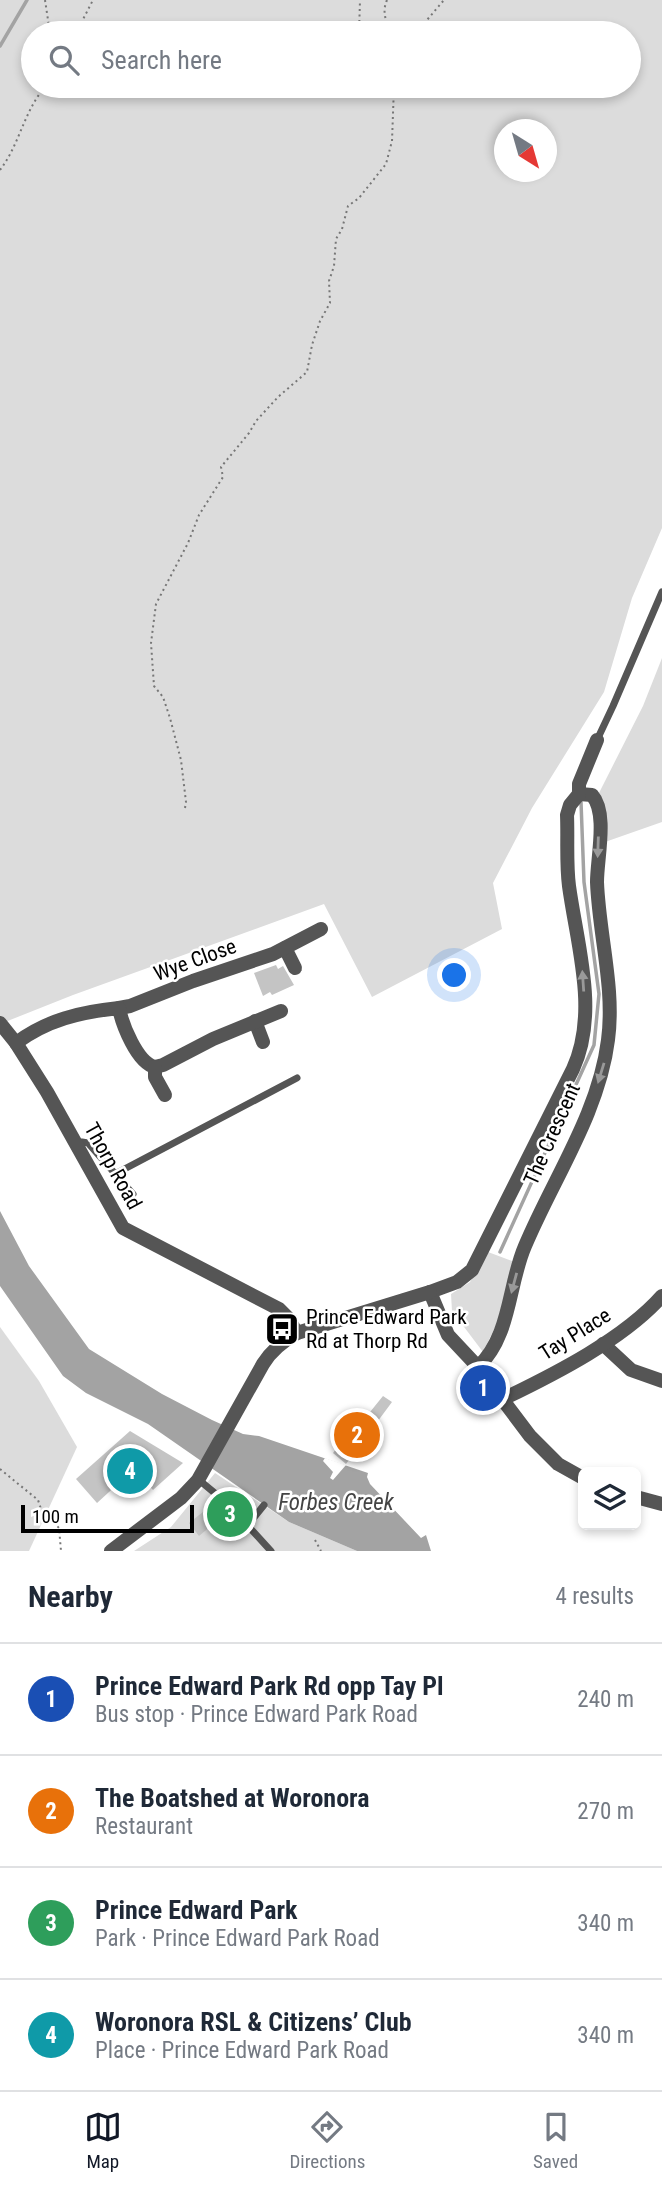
<!DOCTYPE html>
<meta charset="utf-8">
<style>
:root{--surface:#fff;--page:#f2f2f3;--text:#1f2937;--muted:#747a83;--line:#e0e1e3;--accent:#111827}
body{margin:0;font-family:"Roboto Condensed",sans-serif;background:var(--page);color:var(--text)}
.controls{position:absolute;right:21px;bottom:21px;display:grid;overflow:hidden;border-radius:10px;box-shadow:0 4px 10px #0003}
.controls button{width:63px;height:63px;display:grid;place-items:center;padding:0;border:0;border-bottom:2px solid var(--line);background:var(--surface);color:var(--text);font:35px sans-serif}
.compass{position:absolute;left:494px;top:119px;width:63px;height:63px;border-radius:50%;background:var(--surface);box-shadow:0 4px 10px #0003;rotate:143deg}
.scale{position:absolute;left:21px;bottom:18px;width:173px;box-sizing:border-box;padding-left:7px;border:4px solid #000;border-top:0;font-size:19px;line-height:24px;white-space:nowrap;color:#000;-webkit-text-stroke:5px #fff;paint-order:stroke}
.you{position:absolute;left:455px;top:976px;width:24px;height:24px;margin:-18px;border:5px solid #fff;border-radius:50%;background:#1a73e8;box-shadow:0 0 0 10px #1a73e833}
.badge{display:grid;place-items:center;width:46px;height:46px;border-radius:50%;background:var(--accent);color:#fff;font-size:23px;font-weight:700}
.pin{position:absolute;translate:-50% -50%;border:4px solid #fff;box-shadow:0 2px 7px #0006}
.list{margin:0;padding:0;list-style:none}
h2{display:flex;justify-content:space-between;align-items:center;height:91px;margin:0;padding:0 28px;font-size:30px}
h2 small{font-size:23px;font-weight:400;color:var(--muted)}
.list li{display:grid;grid-template-columns:46px 1fr auto;gap:21px;align-items:center;box-sizing:border-box;height:112px;padding:0 28px;border-top:2px solid var(--line)}
.list b{display:block;font-size:26px;white-space:nowrap}
.list p{margin:0;font-size:23px;white-space:nowrap;color:var(--muted)}
.list em{font-size:23px;font-style:normal;color:var(--muted)}
.icon{flex:none;width:38px;height:38px;fill:none;stroke:currentColor;stroke-width:2;stroke-linecap:round;stroke-linejoin:round}
.map{position:relative;flex:none;width:662px;height:1551px;overflow:hidden}
.search{position:absolute;background:var(--surface);box-shadow:0 4px 10px #0003;left:21px;right:21px;top:21px;height:77px;display:flex;align-items:center;gap:18px;box-sizing:border-box;padding:0 24px;border-radius:38px;color:var(--muted);font-size:26px}
.sheet{height:539px;background:var(--surface)}
nav{display:flex;justify-content:space-around;align-items:center;box-sizing:border-box;height:98px;border-top:2px solid var(--line);background:var(--surface);font-size:19px;color:var(--muted)}
nav a{display:grid;justify-items:center;gap:4px}
nav .on{color:var(--accent)}
.map>svg:first-child{display:block}
.green{fill:#dcdcdc;fill-rule:evenodd}
.water{fill:#a3a3a3}
.pier{fill:#fff}
.lines{fill:none;stroke-linecap:round;stroke-linejoin:round}
.stream{stroke:#a3a3a3;stroke-width:3.5}
.building{fill:#c4c4c4}
.path{stroke:#777;stroke-width:2;stroke-dasharray:2 3.5;stroke-linecap:butt}
.service{stroke:#555;stroke-width:7}
.minor{stroke:#555;stroke-width:14}
.tertiary{stroke:#555;stroke-width:14}
.oneway{fill:#999}
.labels{text-anchor:middle;dominant-baseline:central;stroke-width:5;stroke-linejoin:round;paint-order:stroke}
.street-label{font-size:21px;fill:#000;stroke:#fff}
.poi-label{font-size:21px;fill:#000;stroke:#fff;text-anchor:start}
.water-label{font-size:23px;font-style:italic;fill:#444;stroke:#fff}
</style>
<div class="map">
<svg width="662" height="1551" viewBox="0 0 662 1551">
<rect width="100%" height="100%" fill="#fff"/>
<!-- green -->
<g class="green">
<path d="M0,0h662v528l-30,70 -28,94 -72,116 -39,75 9,46 -130,68 -48,-93 -251,91 -73,29zM33,33h596v53h-596zM504,130h42v42h-42z"/>
<polygon points="662,658 662,822 605,842 605,806 599,793 643,706"/>
<polygon points="488,1252 515,1262 499,1319 483,1352 452,1311 451,1294 470,1282"/>
<polygon points="0,1327 39,1381 77,1447 29,1551 0,1551"/>
<polygon points="215,1473 289,1522 357,1551 134,1551 171,1527"/>
</g>
<!-- water -->
<polygon class="water" points="0,1211 29,1266 89,1349 162,1394 212,1420 243,1434 259,1436 368,1473 367,1477 370,1484 421,1538 426,1535 431,1551 357,1551 289,1522 148,1424 86,1393 63,1376 0,1286"/>
<!-- pier -->
<polygon class="pier" points="325,1458 346,1465 333,1480 330,1478 333,1472 323,1461"/>
<g class="lines">
<!-- stream -->
<g class="stream">
<polyline points="0,46 27,0"/>
<polyline points="500,1252 594,1045 599,994 584,882 581,802"/>
</g>
</g>
<!-- building -->
<g class="building">
<polygon points="276,965 278,969 283,966 294,985 272,995 270,992 263,996 254,973"/>
<polygon points="383,1396 392,1402 346,1464 333,1453 363,1414 366,1417"/>
<polygon points="130,1431 183,1463 153,1490 143,1479 129,1490 121,1481 97,1503 76,1479"/>
<polygon points="208,1508 218,1520 199,1536 189,1523"/>
</g>
<g class="lines">
<!-- path -->
<g class="path">
<polyline points="45,0 50,33"/>
<path d="M387,0c-6,14 1,19 0,33"/>
<polyline points="76,33 93,0"/>
<polyline points="359,33 360,0"/>
<polyline points="419,33 421,27 444,0"/>
<polyline points="376,86 393,95 399,86"/>
<path d="M0,170c20,-26 24,-60 46,-84"/>
<polyline points="185,808 186,802 181,760 170,718 163,697 154,686 151,643 156,604 188,543 199,515 223,477 221,467 249,433 256,421 278,397 307,372 312,345 320,321 330,303 329,281 334,266 336,239 342,229 348,206 359,198 386,164 392,141 394,86"/>
<polyline points="0,1469 38,1500 41,1509 59,1528 61,1551"/>
<polyline points="315,1540 321,1551"/>
</g>
<!-- service -->
<g class="service">
<polyline points="597,740 613,706 662,592"/>
<polyline points="77,1143 82,1142 88,1143 133,1194"/>
<polyline points="115,1174 297,1078"/>
<polyline points="199,1480 228,1504 271,1551"/>
<polyline points="248,1525 264,1505"/>
</g>
<!-- minor -->
<g class="minor">
<polyline points="285,948 295,968"/>
<polyline points="119,1008 130,1006 193,981 273,954 321,929"/>
<polyline points="255,1021 263,1042"/>
<polyline points="0,1023 16,1043 47,1092 123,1228 279,1309 287,1317 297,1333"/>
<path d="M16,1043c31,-23 64,-31 103,-35 3,16 18,55 36,59l8,-2 50,-26 68,-28"/>
<polyline points="155,1067 155,1077 165,1095"/>
<polyline points="603,1344 631,1370 662,1381"/>
<path d="M478,1367c33,-31 30,-82 47,-121 28,-67 74,-133 83,-206 7,-52 -9,-105 -11,-158 0,-24 11,-69 -5,-87l-13,-1"/>
<path d="M503,1399c52,-25 121,-60 159,-103"/>
<path d="M583,1478l-25,-14 -28,-28 -52,-69 -30,-32 -18,-43 27,-10 15,-12 101,-201c26,-57 4,-124 -4,-183 -3,-23 -1,-48 -2,-71l3,-10 9,-11v-10l18,-44"/>
<polyline points="636,1497 662,1504"/>
</g>
<!-- tertiary -->
<path class="tertiary" d="M111,1551l70,-53 17,-18 65,-116c8,-13 20,-23 34,-31l133,-41"/>
</g>
<!-- one-way arrows -->
<defs><path id="oneway-solid" d="M-6-.8H1V-3.2L6.5 0L1 3.2V.8H-6Z" transform="scale(1.75)"/></defs>
<g class="oneway">
<use href="#oneway-solid" transform="translate(598 847) rotate(92)"/>
<use href="#oneway-solid" transform="translate(583 981) rotate(-94)"/>
<use href="#oneway-solid" transform="translate(601 1073) rotate(107)"/>
<use href="#oneway-solid" transform="translate(514 1283) rotate(105)"/>
</g>
<!-- icons -->
<defs>
<g id="bus-square" transform="scale(1.75)"><rect x="-9" y="-9" width="18" height="18" rx="4" fill="#000" stroke="#fff"/><path d="M-5-6H5V4H4V6H2V4H-2V6H-4V4H-5ZM-3.5-4V0h7V-4ZM-3.5 1.2v1.5H-2V1.2ZM2 1.2v1.5H3.5V1.2Z" fill="#fff"/></g>
</defs>
<g fill-rule="evenodd">
<use href="#bus-square" x="282" y="1329"/>
</g>
<g class="labels">
<!-- street labels -->
<g class="street-label">
<text transform="translate(195 960) rotate(-20)">Wye Close</text>
<text transform="translate(552 1134) rotate(-66)">The Crescent</text>
<text transform="translate(113 1166) rotate(61)">Thorp Road</text>
<text transform="translate(575 1334) rotate(-32)">Tay Place</text>
</g>
<!-- poi labels -->
<g class="poi-label">
<text x="306" y="1317">Prince Edward Park<tspan x="306" dy="24">Rd at Thorp Rd</tspan></text>
</g>
<!-- water labels -->
<g class="water-label">
<text x="336" y="1502">Forbes Creek</text>
</g>
</g>
</svg>
<div class="controls">
<button><svg class="icon" aria-label="layers" viewBox="0 0 24 24"><path d="M12 4l9 5-9 5-9-5zM3 14l9 5 9-5"/></svg></button>
</div>
<svg class="compass" viewBox="-18 -18 36 36"><path d="M0-13l5 13h-10z" fill="#e53935"/><path d="M0 13l5-13h-10z" fill="#747a83"/></svg>
<div class="scale">100 m</div>
<div class="you"></div>
<div class="pin badge" style="left:483px;top:1388px;background:#1a4fb4">1</div>
<div class="pin badge" style="left:357px;top:1435px;background:#e8710a">2</div>
<div class="pin badge" style="left:230px;top:1514px;background:#2e9e5b">3</div>
<div class="pin badge" style="left:130px;top:1471px;background:#0f9aa8">4</div>
<div class="search"><svg class="icon" aria-label="search" viewBox="0 0 24 24"><circle cx="10" cy="10" r="6"/><path d="M15 15l6 6"/></svg>Search here</div>
</div>
<section class="sheet">
<h2>Nearby<small>4 results</small></h2>
<ul class="list">
<li><span class="badge" style="background:#1a4fb4">1</span><div><b>Prince Edward Park Rd opp Tay Pl</b><p>Bus stop · Prince Edward Park Road</p></div><em>240 m</em></li>
<li><span class="badge" style="background:#e8710a">2</span><div><b>The Boatshed at Woronora</b><p>Restaurant</p></div><em>270 m</em></li>
<li><span class="badge" style="background:#2e9e5b">3</span><div><b>Prince Edward Park</b><p>Park · Prince Edward Park Road</p></div><em>340 m</em></li>
<li><span class="badge" style="background:#0f9aa8">4</span><div><b>Woronora RSL &amp; Citizens’ Club</b><p>Place · Prince Edward Park Road</p></div><em>340 m</em></li>
</ul>
</section>
<nav>
<a class="on"><svg class="icon" aria-label="map" viewBox="0 0 24 24"><path d="M3 6l6-2 6 2 6-2v14l-6 2-6-2-6 2zM9 4v14M15 6v14"/></svg>Map</a>
<a><svg class="icon" aria-label="directions" viewBox="0 0 24 24"><path d="M12 3l9 9-9 9-9-9zM9 14v-3h6M13 9l2 2-2 2"/></svg>Directions</a>
<a><svg class="icon" aria-label="saved" viewBox="0 0 24 24"><path d="M7 4h10v16l-5-4-5 4z"/></svg>Saved</a>
</nav>
